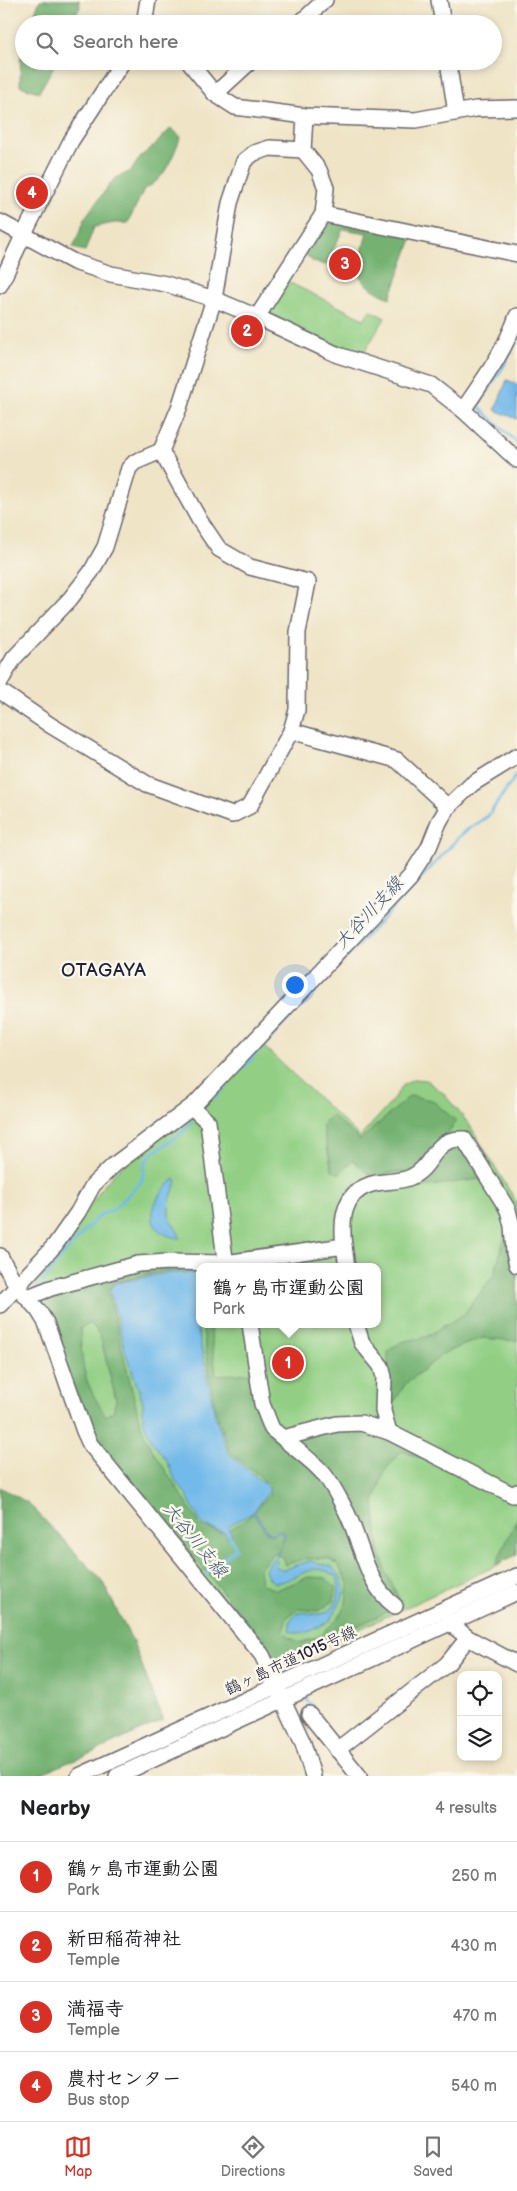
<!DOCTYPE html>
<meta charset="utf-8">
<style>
:root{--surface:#fff;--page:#f2f2f2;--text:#202124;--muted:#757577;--line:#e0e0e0;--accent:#d93025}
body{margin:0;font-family:"Balsamiq Sans","Klee One",sans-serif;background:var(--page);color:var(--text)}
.controls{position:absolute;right:15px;bottom:15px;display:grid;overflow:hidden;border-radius:10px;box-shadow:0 2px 8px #0003}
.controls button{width:45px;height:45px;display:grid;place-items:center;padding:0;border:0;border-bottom:1px solid var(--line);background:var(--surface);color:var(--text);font:25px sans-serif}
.you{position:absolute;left:294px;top:984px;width:18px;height:18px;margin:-12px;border:4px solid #fff;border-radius:50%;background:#1a73e8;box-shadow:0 0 0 8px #1a73e833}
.badge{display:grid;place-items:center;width:32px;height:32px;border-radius:50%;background:var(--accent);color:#fff;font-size:16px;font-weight:700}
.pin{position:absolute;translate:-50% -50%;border:2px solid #fff;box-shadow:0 1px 5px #0006}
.popup{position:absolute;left:196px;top:1263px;width:185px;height:65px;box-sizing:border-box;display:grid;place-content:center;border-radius:10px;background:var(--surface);filter:drop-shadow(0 1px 4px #0005);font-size:16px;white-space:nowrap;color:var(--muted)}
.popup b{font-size:19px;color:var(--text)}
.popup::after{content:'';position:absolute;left:50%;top:100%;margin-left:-10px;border:10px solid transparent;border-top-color:var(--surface)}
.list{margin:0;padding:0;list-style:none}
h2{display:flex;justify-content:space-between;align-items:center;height:65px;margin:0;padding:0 20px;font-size:21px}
h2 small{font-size:16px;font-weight:400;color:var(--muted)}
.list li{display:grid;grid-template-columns:32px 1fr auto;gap:15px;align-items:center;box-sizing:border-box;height:70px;padding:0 20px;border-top:1px solid var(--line)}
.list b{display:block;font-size:19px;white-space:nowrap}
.list p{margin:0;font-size:16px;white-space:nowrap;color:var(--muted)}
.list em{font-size:16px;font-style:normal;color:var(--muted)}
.icon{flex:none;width:28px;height:28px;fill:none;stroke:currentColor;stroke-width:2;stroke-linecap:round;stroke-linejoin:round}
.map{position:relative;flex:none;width:517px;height:1776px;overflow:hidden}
.search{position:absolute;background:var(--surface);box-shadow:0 2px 8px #0003;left:15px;right:15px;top:15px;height:55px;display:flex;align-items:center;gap:12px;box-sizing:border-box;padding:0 18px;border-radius:28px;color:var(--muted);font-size:19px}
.sheet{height:345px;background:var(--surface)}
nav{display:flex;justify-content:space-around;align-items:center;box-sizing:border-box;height:70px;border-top:1px solid var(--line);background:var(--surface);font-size:14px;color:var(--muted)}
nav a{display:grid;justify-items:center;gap:2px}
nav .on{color:var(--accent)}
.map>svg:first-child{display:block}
.green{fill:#92cf84;stroke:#5a7860;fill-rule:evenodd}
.forest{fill:#75b272;stroke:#4c6a56;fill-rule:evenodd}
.water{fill:#72baea;stroke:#4a6e92}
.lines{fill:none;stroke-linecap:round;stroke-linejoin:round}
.stream{stroke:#72baea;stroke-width:3}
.minor-casing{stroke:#6a666c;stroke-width:18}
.minor{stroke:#fff;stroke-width:15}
.labels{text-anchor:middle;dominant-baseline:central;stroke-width:5;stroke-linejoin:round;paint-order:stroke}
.street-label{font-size:16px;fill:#22223b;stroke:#fbf7ec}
.water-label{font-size:18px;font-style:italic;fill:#3e5778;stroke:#fbf7ec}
.quarter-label{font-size:19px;letter-spacing:1px;fill:#22223b;stroke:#fbf7ec}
</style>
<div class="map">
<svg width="517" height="1776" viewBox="0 0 517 1776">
<rect width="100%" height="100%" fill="#fbf7ec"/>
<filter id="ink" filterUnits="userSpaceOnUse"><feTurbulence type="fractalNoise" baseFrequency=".02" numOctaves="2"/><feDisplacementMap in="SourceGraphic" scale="10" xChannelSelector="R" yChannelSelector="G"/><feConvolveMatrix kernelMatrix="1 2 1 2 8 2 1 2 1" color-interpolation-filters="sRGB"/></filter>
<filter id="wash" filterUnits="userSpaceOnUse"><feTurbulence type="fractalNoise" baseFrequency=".0096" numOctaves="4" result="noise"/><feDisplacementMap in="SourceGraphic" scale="20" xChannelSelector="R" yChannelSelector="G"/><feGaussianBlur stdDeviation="1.12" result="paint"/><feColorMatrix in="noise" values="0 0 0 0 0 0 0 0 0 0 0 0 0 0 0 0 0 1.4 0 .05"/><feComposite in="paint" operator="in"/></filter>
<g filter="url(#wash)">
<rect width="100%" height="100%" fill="#efe4c6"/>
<!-- green -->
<g class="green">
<polygon points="286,281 364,319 370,310 385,318 360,359 266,313"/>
<path d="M260,1043l100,94 29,-32 14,-20 12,-6 11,1 17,13 26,31 48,79v328l-15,32 -225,104 -190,-233 -55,-143 72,-106 12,-13zM199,1267h178v57h-178z"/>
</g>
<!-- forest -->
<g class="forest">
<polygon points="40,0 79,0 80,7 71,24 30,24"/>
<polygon points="24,37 24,61 57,61 39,92 20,86 21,42"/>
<path d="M171,128l10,9c-9,19 -15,43 -37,52l-16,34h-14l-20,4 -9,24 -12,-3 13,-32 28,-37 17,-8 10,-15 14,-11z"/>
<path d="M326,216l87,20 -23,62c-13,-5 -27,-14 -33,-26l10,-39 -24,-4 -17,36 -13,-3 -10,-10z"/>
<polygon points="410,1096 432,1100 456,1121 444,1139 465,1146 480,1179 415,1188 402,1172 370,1175 353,1160 339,1174 332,1170 322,1125 331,1115 360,1140"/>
<polygon points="507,1229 517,1232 517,1341 482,1338 446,1352 406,1383 393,1404 389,1397 388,1351 401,1342 426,1337 464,1314 494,1275"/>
<path d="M183,1267l16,4v7l-13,-7h-22l-48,11 -8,9 32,132 8,20 53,83 19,7c24,-8 33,-20 50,-39l-8,-16 -32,-26 -15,-43 -13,-85h8l6,51 36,-2 27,69 73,-17 24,9 20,-7 55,29 6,16 -55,-21 -17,19 -11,32 5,47 7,23 16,33 -123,57 -188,-232 -50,-132 105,-30zM91,1323l9,13 16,64 -3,12 -7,4c-23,-35 -24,-47 -26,-88zM273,1553l9,4 3,8 18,-6 24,-1 11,7 10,18 -2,21 -8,14 -18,18 -20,7 -11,-6 -5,-6 2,-13 13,-9 19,2 16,-10 1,-14 -9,-9 -17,-1 -33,13 -15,-6 -2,-14z"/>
<polygon points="0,1487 28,1503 101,1579 133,1642 163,1720 94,1752 34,1776 0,1776"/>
<polygon points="517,1519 517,1555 496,1564"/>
</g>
<!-- water -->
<g class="water">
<polygon points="507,380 517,384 517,419 495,410"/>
<path d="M175,1179l2,2c-5,13 -13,30 -4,43 3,6 6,7 7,14 -41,-4 -30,-40 -5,-59z"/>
<path d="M166,1273h26l7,3 -1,55 17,84 13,38 39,33 3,4 -16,21 13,20 5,3 5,-4 6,1 2,5 -9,23 -1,7 8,5 13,-6 14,-4 22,6 9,11 3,11 -2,10 -12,22 -22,11 -11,1 -7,-2v-11c12,-13 16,-5 30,-6 19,-2 21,-23 17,-38 -28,-17 -34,3 -62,7l-7,-5 -3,-8c6,-11 22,-25 17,-38h-4l-6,3 -6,-3 -13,-20c-7,5 -20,10 -25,16l4,7 -4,3 -3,-5 -18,-6 -7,-6 -14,-27 -10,-12 -10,-23 -14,-17 -9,-21v-19l-17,-48 -16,-64 6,-7z"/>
</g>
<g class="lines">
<!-- stream -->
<g class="stream">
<polyline points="517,339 503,367 478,406 517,443"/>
<polyline points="240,1071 464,832 488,816 517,774"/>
<polyline points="214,1098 227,1085"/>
<polyline points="40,1286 62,1256 94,1221 102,1214 113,1210 142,1181 145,1162 153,1153 181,1134 192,1122"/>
<polyline points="206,1574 236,1548 230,1537"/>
<polyline points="268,1652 288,1676"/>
<polyline points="303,1695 316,1711"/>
</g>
</g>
</g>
<g filter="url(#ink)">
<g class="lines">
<!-- minor casing -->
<g class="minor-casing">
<g id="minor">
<polyline points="439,0 443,24"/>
<polyline points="144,24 148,0"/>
<polyline points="299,24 325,0"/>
<polyline points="188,61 215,94 235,107 305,116 415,120 476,109 517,108"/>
<polyline points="448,61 456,113"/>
<polyline points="215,94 251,61"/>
<polyline points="323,214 517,254"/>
<polyline points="0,222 74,262 111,274 166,284 214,299 257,317 338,355 431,385 463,410 517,460"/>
<polyline points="0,285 24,234 71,141 123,61"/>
<polyline points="257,317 323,214 326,188 319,170 303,150 305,116"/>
<path d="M463,410c21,-31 42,-59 54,-94"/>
<polyline points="0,682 14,658 70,599 91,572 105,547 129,468 135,462 161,451"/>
<polyline points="0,691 50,725 147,784 232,815 250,806 291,731 297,710 298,632 308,582 250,567 219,549 200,521 161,451 179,408 214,299 230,203 244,161 254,153 270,148 303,150"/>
<polyline points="291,731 397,760 448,807"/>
<polyline points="197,1112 208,1122 226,1267"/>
<path d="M344,1246c-3,-24 -2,-52 25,-61 13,-5 30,-2 42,-8 24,-11 21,-40 53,-38l44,71 4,16 2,27 3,12"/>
<polyline points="0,1256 17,1287 38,1310 46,1323 84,1431 90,1444 262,1655 303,1743 313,1776"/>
<polyline points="28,1297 51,1288 138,1264 169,1262 225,1263 344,1246 347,1267"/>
<polyline points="0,1305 55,1245 78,1212 93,1185 114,1165 195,1104 411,875 429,847 439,822 448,807 472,784 517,756"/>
<polyline points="250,1324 262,1404 272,1429 283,1438 337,1424 361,1423 389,1432 383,1411 384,1377 381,1366 362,1343 356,1324"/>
<polyline points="389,1432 513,1495 517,1492"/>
<path d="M283,1438c14,13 32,24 43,39 8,10 14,23 20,34 16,31 19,73 49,95"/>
<polyline points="468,1638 517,1664"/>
<polyline points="309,1714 359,1776"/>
<polyline points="337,1750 447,1664 468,1638 449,1622"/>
<polyline points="79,1776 517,1576"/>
<polyline points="117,1776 517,1592"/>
</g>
</g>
<!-- minor -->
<use href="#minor" class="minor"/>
</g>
</g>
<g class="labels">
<!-- street labels -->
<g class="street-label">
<text transform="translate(291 1661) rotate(-25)">鶴ヶ島市道1015号線</text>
</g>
<!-- water labels -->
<g class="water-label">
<text transform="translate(369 913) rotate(-47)">大谷川支線</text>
<text transform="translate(195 1540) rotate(51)">大谷川支線</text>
</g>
<!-- quarter labels -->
<g class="quarter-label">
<text x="104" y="970">OTAGAYA</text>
</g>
</g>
</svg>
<div class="controls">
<button><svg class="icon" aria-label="locate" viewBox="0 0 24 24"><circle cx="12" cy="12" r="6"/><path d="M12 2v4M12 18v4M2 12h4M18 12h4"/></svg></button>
<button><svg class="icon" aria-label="layers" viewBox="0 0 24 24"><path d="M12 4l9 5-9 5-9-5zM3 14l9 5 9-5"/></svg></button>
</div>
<div class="you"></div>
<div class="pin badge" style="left:288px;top:1363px">1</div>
<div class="popup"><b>鶴ヶ島市運動公園</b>Park</div>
<div class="pin badge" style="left:247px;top:331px">2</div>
<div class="pin badge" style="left:345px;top:264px">3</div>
<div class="pin badge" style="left:32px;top:193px">4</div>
<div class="search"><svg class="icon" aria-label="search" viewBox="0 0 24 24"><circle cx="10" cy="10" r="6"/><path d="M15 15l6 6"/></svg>Search here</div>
</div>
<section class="sheet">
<h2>Nearby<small>4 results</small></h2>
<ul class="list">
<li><span class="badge">1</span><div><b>鶴ヶ島市運動公園</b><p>Park</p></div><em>250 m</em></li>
<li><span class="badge">2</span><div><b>新田稲荷神社</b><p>Temple</p></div><em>430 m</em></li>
<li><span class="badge">3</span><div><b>満福寺</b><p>Temple</p></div><em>470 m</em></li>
<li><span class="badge">4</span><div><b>農村センター</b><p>Bus stop</p></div><em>540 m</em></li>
</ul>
</section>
<nav>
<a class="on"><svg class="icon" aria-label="map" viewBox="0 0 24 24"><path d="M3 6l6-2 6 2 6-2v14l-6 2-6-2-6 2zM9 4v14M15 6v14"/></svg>Map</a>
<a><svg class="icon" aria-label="directions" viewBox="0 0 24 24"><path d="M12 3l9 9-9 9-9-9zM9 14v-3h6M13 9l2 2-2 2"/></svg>Directions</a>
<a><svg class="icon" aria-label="saved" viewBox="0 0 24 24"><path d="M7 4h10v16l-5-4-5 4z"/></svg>Saved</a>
</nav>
